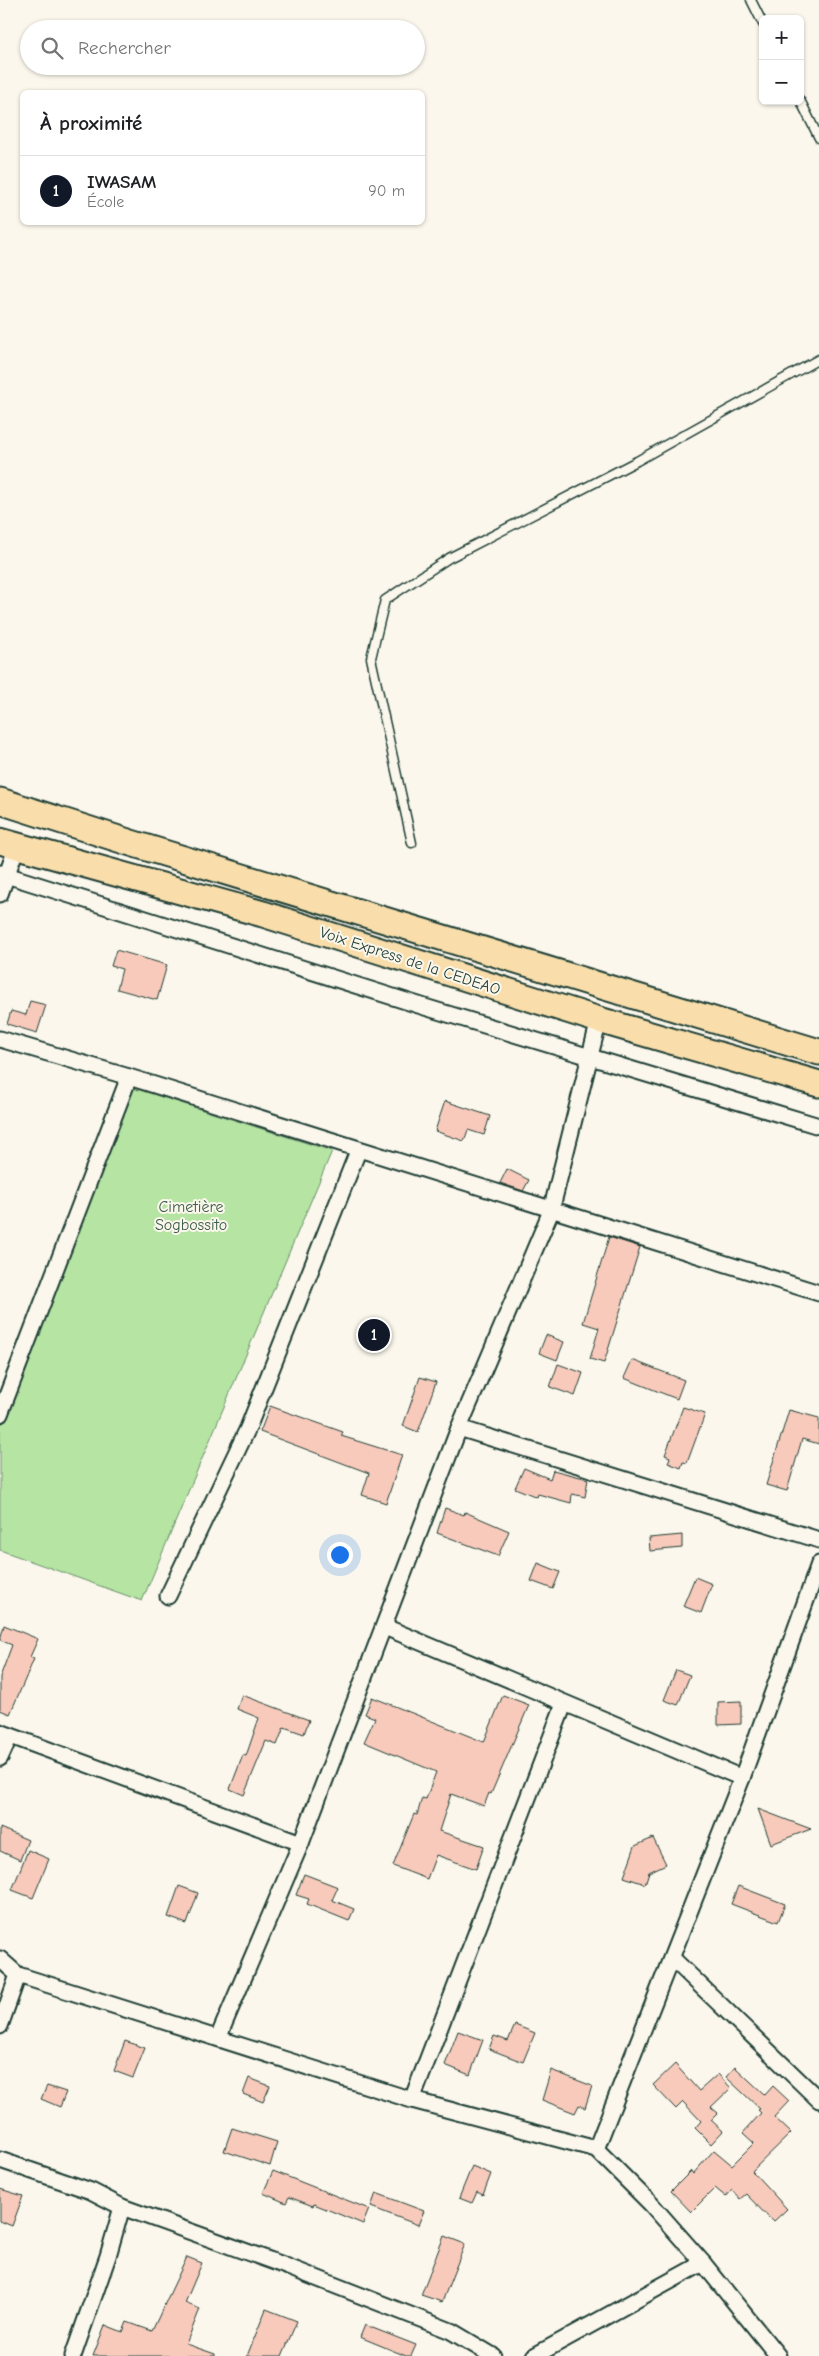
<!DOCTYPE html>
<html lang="fr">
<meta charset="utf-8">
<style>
:root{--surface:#fff;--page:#f2f2f2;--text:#202124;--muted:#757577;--line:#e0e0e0;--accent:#111827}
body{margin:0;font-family:"Comic Neue",sans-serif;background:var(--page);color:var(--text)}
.controls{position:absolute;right:15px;top:15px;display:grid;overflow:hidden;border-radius:8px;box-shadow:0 1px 4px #0004}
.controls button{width:45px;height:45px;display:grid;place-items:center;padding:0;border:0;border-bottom:1px solid var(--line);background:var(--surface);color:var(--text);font:25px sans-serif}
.you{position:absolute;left:339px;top:1554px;width:18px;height:18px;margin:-12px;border:4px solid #fff;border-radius:50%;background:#1a73e8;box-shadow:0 0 0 8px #1a73e833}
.badge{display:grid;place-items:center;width:32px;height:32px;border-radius:50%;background:var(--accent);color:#fff;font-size:16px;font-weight:700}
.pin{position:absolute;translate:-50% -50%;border:2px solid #fff;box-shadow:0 1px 5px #0006}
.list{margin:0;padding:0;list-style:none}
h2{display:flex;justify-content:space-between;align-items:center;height:65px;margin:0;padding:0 20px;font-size:21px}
h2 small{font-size:16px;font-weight:400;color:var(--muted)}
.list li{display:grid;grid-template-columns:32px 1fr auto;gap:15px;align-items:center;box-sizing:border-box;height:70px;padding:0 20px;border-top:1px solid var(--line)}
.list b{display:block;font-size:19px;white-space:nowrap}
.list p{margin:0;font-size:16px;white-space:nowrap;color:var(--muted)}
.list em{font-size:16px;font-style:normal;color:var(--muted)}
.icon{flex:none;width:28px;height:28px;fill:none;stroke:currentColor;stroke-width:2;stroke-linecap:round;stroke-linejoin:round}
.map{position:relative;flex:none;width:819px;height:2356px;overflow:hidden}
.search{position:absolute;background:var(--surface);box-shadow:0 1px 4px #0004;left:20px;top:20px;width:405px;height:55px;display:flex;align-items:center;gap:12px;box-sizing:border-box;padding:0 18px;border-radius:28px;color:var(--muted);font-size:19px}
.panel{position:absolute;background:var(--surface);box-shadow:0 1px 4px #0004;left:20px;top:90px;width:405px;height:135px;border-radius:8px}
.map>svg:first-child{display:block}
.green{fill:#b6e4a3;stroke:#6a906c}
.building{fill:#f8cabb;stroke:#1f3d34}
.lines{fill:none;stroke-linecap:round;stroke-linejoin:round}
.service-casing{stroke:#1f3d34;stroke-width:11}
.minor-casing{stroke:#1f3d34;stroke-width:19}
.primary-casing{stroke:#1f3d34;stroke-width:29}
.service{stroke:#fbf7ec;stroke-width:8}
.minor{stroke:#fbf7ec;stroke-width:15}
.primary{stroke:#f9deab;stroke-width:25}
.labels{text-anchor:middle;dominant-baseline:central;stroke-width:4;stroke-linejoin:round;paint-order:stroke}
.street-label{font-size:16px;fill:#1f3d34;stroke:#fbf7ec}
.park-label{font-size:16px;fill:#3d5e4a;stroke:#fbf7ec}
</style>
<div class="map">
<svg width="819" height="2356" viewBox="0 0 819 2356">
<rect width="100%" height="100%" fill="#fbf7ec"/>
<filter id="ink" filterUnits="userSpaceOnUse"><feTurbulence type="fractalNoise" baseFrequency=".02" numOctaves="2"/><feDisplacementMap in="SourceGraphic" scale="10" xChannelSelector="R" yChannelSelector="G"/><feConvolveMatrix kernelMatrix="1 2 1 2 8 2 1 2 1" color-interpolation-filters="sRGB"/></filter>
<g filter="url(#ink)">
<!-- green -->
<polygon class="green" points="130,1087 332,1151 142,1601 0,1550 0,1424"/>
<!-- building -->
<g class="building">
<polygon points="116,950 167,965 157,1000 117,989 122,969 111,966"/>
<polygon points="30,1001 46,1005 37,1033 7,1024 11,1011 26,1015"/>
<polygon points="445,1101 490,1116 484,1135 468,1130 464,1141 435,1131"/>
<polygon points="507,1169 529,1180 523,1191 500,1183"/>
<polygon points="609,1237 640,1247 604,1363 590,1359 599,1328 583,1323"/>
<polygon points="546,1335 564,1342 557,1360 539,1353"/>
<polygon points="632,1360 684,1380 677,1399 624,1378"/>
<polygon points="558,1364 583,1373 575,1396 550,1387"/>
<polygon points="420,1377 436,1382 418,1432 403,1426"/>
<polygon points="270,1406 343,1432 341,1436 402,1455 386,1503 362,1495 369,1473 260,1432"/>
<polygon points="683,1407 705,1414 687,1463 683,1462 681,1468 668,1463 670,1457 665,1455"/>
<polygon points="789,1410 819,1418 819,1444 802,1439 787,1491 766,1485"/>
<polygon points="524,1468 550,1479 553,1470 588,1479 585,1497 572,1494 571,1503 538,1494 537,1497 515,1488"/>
<polygon points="445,1508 464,1515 465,1512 509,1531 498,1556 437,1533"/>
<polygon points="682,1535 682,1548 650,1551 649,1538"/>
<polygon points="538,1563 560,1572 553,1589 531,1581"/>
<polygon points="695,1577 712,1584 701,1613 683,1606"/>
<polygon points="4,1625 38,1639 30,1657 34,1659 10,1714 0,1710 0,1677 12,1645 0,1640"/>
<polygon points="676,1670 690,1675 678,1705 664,1700"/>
<polygon points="242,1695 309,1720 304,1734 284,1727 277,1745 266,1741 244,1795 230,1789 243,1755 246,1756 259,1718 237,1709"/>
<polygon points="503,1695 529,1705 491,1794 489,1793 484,1806 451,1794 439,1831 484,1846 476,1869 436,1855 427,1879 393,1866 414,1814 417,1815 422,1798 426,1799 436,1772 364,1742 375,1718 365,1714 372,1697 484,1742"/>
<polygon points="741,1701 741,1724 718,1725 718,1702"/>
<polygon points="758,1809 811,1829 771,1844"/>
<polygon points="0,1828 28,1840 20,1860 0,1851"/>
<polygon points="653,1838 666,1864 649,1872 645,1884 624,1877 635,1846"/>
<polygon points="28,1850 49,1859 33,1898 12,1890"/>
<polygon points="304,1874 338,1887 332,1900 354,1909 349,1921 307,1904 309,1899 296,1895"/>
<polygon points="179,1886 198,1893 187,1924 168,1917"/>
<polygon points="738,1886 785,1904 778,1922 731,1904"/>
<polygon points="515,2025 535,2033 523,2062 489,2049 494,2036 508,2041"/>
<polygon points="458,2031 483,2040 470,2075 445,2065"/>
<polygon points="125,2041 145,2048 133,2078 114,2071"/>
<polygon points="675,2064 699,2091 718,2074 731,2088 711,2107 718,2113 711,2120 723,2131 711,2144 695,2128 701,2121 683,2102 676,2109 653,2085"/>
<polygon points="735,2067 765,2095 773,2086 789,2101 774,2117 791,2133 752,2171 787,2209 773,2222 746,2194 740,2199 732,2190 726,2197 715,2188 691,2212 671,2191 691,2171 693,2174 714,2150 732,2165 754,2143 743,2133 761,2113 758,2110 760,2109 726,2077"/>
<polygon points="551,2070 592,2086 585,2108 579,2105 575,2113 542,2100"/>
<polygon points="249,2078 270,2086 263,2102 243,2094"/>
<polygon points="47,2086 66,2092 60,2107 41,2099"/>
<polygon points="232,2128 277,2142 270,2166 224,2151"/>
<polygon points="472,2166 491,2174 483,2195 477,2192 472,2203 459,2198"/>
<polygon points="273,2171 369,2209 363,2224 314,2204 313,2206 289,2197 286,2203 263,2193"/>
<polygon points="0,2189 23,2196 12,2226 0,2221"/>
<polygon points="376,2193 424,2211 418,2225 371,2207"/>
<polygon points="444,2236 465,2244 442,2302 421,2295"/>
<polygon points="187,2257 202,2263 185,2303 200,2309 186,2344 215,2354 215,2356 93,2356 105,2325 123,2332 127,2322 152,2331"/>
<polygon points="266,2309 297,2321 282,2356 247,2356"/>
<polygon points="365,2325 416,2345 411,2356 406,2356 360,2337"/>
</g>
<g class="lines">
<!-- service casing -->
<g class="service-casing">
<g id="service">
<polyline points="751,0 763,24"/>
<polyline points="800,100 819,138"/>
<polyline points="412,843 371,658 385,600 449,558 637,461 819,359"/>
</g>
</g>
<!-- minor casing -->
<g class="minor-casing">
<g id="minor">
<polyline points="0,873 428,1008 819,1126"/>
<polyline points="0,894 17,846"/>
<polyline points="0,1039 129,1077 819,1293"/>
<polyline points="0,1414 129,1077"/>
<polyline points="459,1428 819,1540"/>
<polyline points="168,1596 248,1428 358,1151"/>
<polyline points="385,1627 742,1778"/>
<polyline points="0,1732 301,1843"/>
<polyline points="0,1758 10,1736"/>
<polyline points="672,1958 819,2100"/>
<polyline points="0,1959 18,1975 412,2100 596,2149 651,2204 703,2263 778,2356"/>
<polyline points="0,2026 18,1975"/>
<polyline points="218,2038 301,1843 459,1428 551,1211 599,1020"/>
<polyline points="412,2100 564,1704"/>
<polyline points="596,2149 742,1778 819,1564"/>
<polyline points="0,2160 91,2191 122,2207 108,2256 73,2356"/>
<polyline points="122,2207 283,2265 451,2331 493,2356"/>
<polyline points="534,2356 703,2263"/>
</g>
</g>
<!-- primary casing -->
<g class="primary-casing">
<g id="primary">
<polyline points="0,801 131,843 819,1052"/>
<polyline points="0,841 263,914 599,1020 819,1084"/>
</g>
</g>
<!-- service -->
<use href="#service" class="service"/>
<!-- minor -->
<use href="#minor" class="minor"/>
<!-- primary -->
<use href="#primary" class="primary"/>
</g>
</g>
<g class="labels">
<!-- street labels -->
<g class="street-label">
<text transform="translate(410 961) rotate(18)">Voix Express de la CEDEAO</text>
</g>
<!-- park labels -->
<g class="park-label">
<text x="191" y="1207">Cimetière<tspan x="191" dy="18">Sogbossito</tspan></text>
</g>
</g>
</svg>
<div class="controls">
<button>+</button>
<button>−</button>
</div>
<div class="you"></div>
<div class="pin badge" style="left:374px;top:1335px">1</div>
<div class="search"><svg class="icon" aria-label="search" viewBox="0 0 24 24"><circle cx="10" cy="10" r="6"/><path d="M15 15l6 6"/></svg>Rechercher</div>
<section class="panel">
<h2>À proximité<small></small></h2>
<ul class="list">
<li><span class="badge">1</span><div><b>IWASAM</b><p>École</p></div><em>90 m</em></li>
</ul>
</section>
</div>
